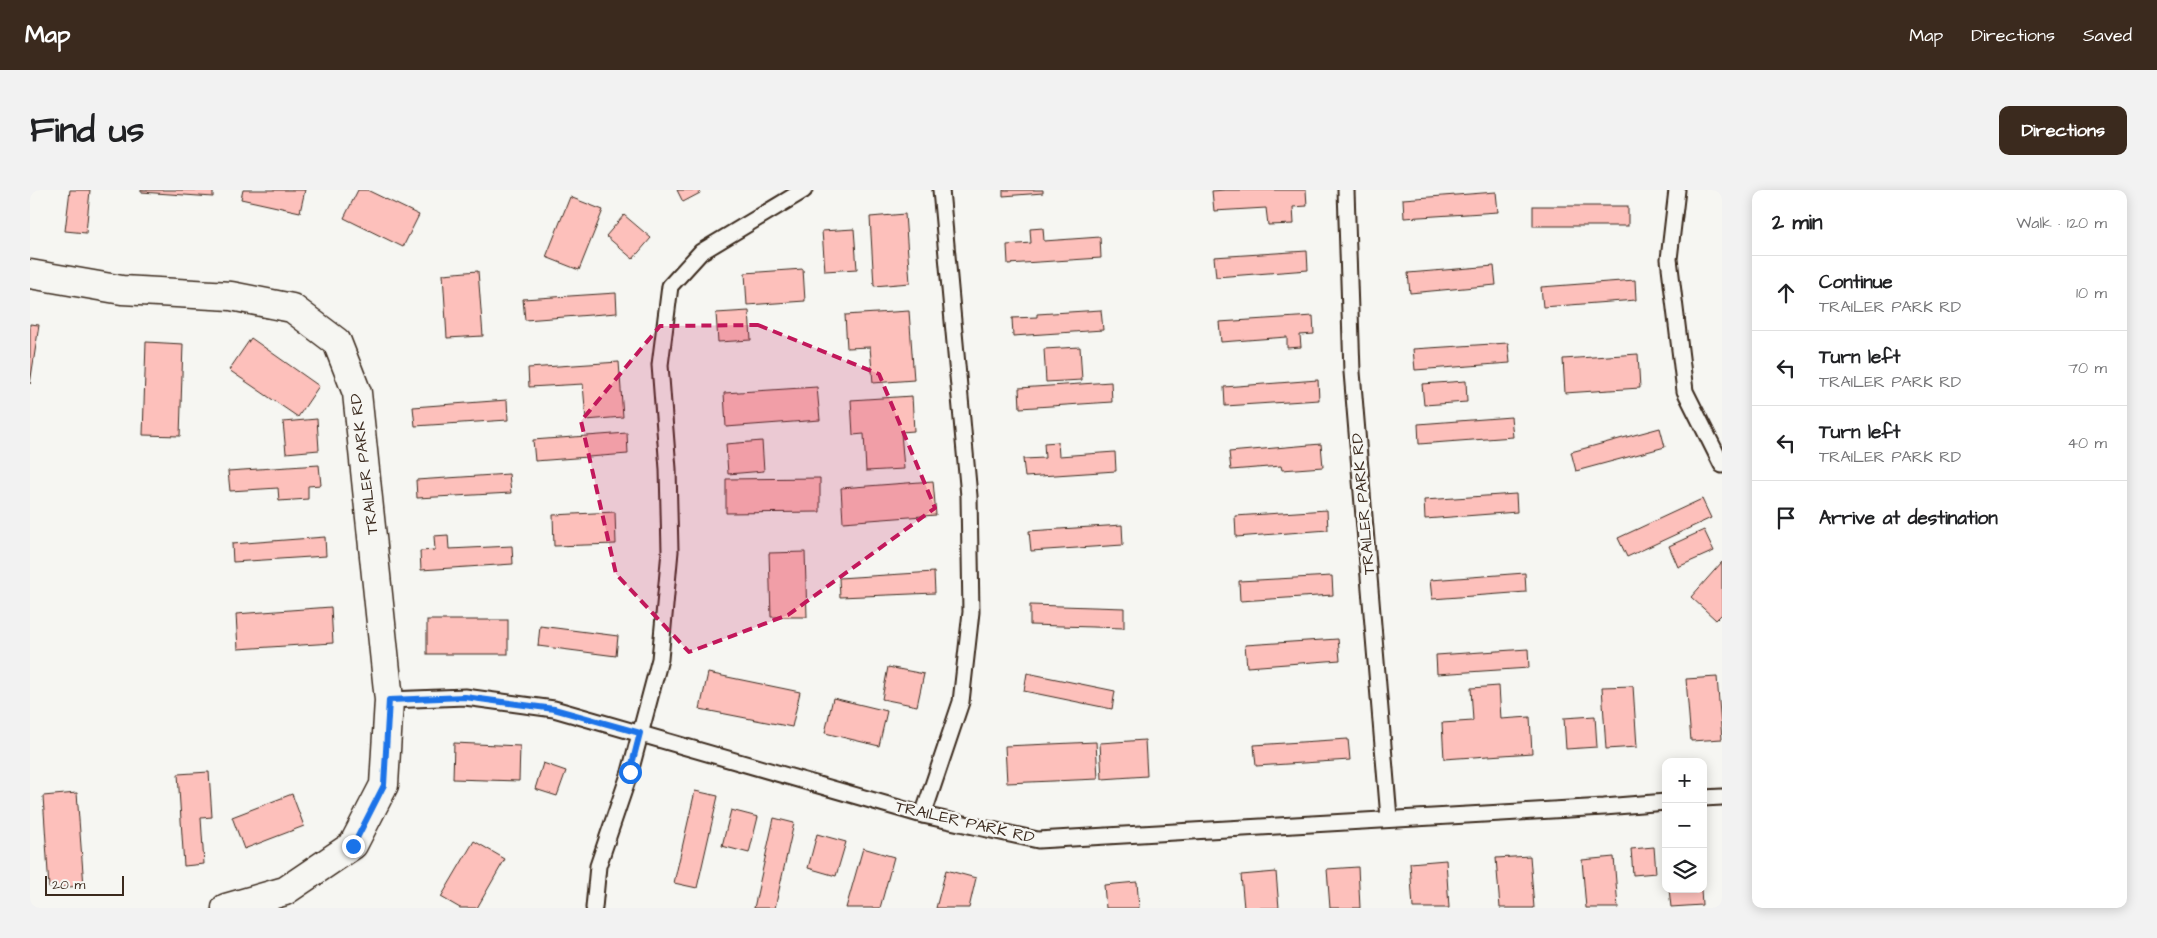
<!DOCTYPE html>
<meta charset="utf-8">
<style>
:root{--surface:#fff;--page:#f2f2f2;--text:#202124;--muted:#757577;--line:#e0e0e0;--accent:#3b2a1e}
body{margin:0;font-family:"Architects Daughter",sans-serif;background:var(--page);color:var(--text)}
.controls{position:absolute;right:15px;bottom:15px;display:grid;overflow:hidden;border-radius:10px;box-shadow:0 2px 12px #0003}
.controls button{width:45px;height:45px;display:grid;place-items:center;padding:0;border:0;border-bottom:1px solid var(--line);background:var(--surface);color:var(--text);font:25px sans-serif}
.scale{position:absolute;left:15px;bottom:12px;width:79px;box-sizing:border-box;padding-left:5px;border:2px solid #3b2a1e;border-top:0;font-size:14px;line-height:18px;white-space:nowrap;color:#3b2a1e;-webkit-text-stroke:4px #f6f6f2;paint-order:stroke}
.stop{position:absolute;width:15px;height:15px;margin:-11px;border:4px solid #1a73e8;border-radius:50%;background:#fff}
.stop.end{background:#1a73e8;border-color:#fff;box-shadow:0 1px 5px #0008}
.list{margin:0;padding:0;list-style:none}
h2{display:flex;justify-content:space-between;align-items:center;height:65px;margin:0;padding:0 20px;font-size:21px}
h2 small{font-size:16px;font-weight:400;color:var(--muted)}
.list li{display:grid;grid-template-columns:32px 1fr auto;gap:15px;align-items:center;box-sizing:border-box;height:75px;padding:0 20px;border-top:1px solid var(--line)}
.list b{display:block;font-size:19px;white-space:nowrap}
.list p{margin:0;font-size:16px;white-space:nowrap;color:var(--muted)}
.list em{font-size:16px;font-style:normal;color:var(--muted)}
.icon{flex:none;width:28px;height:28px;fill:none;stroke:currentColor;stroke-width:2;stroke-linecap:round;stroke-linejoin:round}
.map{position:relative;flex:none;width:1692px;height:718px;overflow:hidden;border-radius:10px}
header{display:flex;align-items:center;gap:30px;box-sizing:border-box;height:70px;padding:0 25px;background:var(--accent);color:#fff}
header strong{font-size:24px}
nav{display:flex;gap:28px;margin-inline-start:auto;font-size:18px}
.intro{display:flex;align-items:center;justify-content:space-between;box-sizing:border-box;height:120px;padding:0 30px}
h1{margin:0;font-size:35px}
.button{padding:12px 22px;border-radius:10px;background:var(--accent);color:#fff;font-size:18px;font-weight:700}
main{display:flex;gap:30px;padding:0 30px}
aside{flex:1;background:var(--surface);border-radius:10px;box-shadow:0 2px 12px #0003}
.map>svg:first-child{display:block}
.building{fill:#fdc0bb;stroke:#3b2a1e}
.lines{fill:none;stroke-linecap:round;stroke-linejoin:round}
.lane-casing{stroke:#3b2a1e;stroke-width:19}
.street-casing{stroke:#3b2a1e;stroke-width:31}
.lane{stroke:#f6f6f2;stroke-width:15}
.street{stroke:#f6f6f2;stroke-width:28}
.route{stroke:#1a73e8;stroke-width:6}
.marked{fill:#c2185b;fill-opacity:0.2;stroke:#c2185b;stroke-width:4;stroke-dasharray:10 6;stroke-linejoin:round}
.labels{text-anchor:middle;dominant-baseline:central;stroke-width:5;stroke-linejoin:round;paint-order:stroke}
.street-label{font-size:16px;fill:#3b2a1e;stroke:#f6f6f2}
</style>
<header>
<strong>Map</strong>
<nav><a>Map</a><a>Directions</a><a>Saved</a></nav>
</header>
<div class="intro"><h1>Find us</h1><a class="button">Directions</a></div>
<main>
<div class="map">
<svg width="1692" height="718" viewBox="0 0 1692 718">
<rect width="100%" height="100%" fill="#f6f6f2"/>
<filter id="ink" filterUnits="userSpaceOnUse"><feTurbulence type="fractalNoise" baseFrequency=".02" numOctaves="2"/><feDisplacementMap in="SourceGraphic" scale="10" xChannelSelector="R" yChannelSelector="G"/><feConvolveMatrix kernelMatrix="1 2 1 2 8 2 1 2 1" color-interpolation-filters="sRGB"/></filter>
<g filter="url(#ink)">
<!-- building -->
<g class="building">
<polygon points="40,0 60,0 56,43 35,41"/>
<polygon points="111,0 183,0 183,7 111,2"/>
<polygon points="213,0 275,0 270,22 211,9"/>
<polygon points="328,0 337,0 389,25 373,57 314,28"/>
<polygon points="647,0 669,0 670,3 653,12"/>
<polygon points="973,0 1013,0 1013,3 973,6"/>
<polygon points="1195,0 1276,0 1277,16 1263,17 1264,34 1238,35 1236,18 1184,21 1182,1"/>
<polygon points="1466,2 1468,22 1374,28 1373,9"/>
<polygon points="540,7 573,20 549,80 516,67"/>
<rect x="1503" y="16" width="95" height="20"/>
<polygon points="875,24 880,93 844,96 840,27"/>
<polygon points="594,25 621,48 603,69 576,46"/>
<polygon points="1013,38 1014,51 1070,47 1071,68 978,74 977,55 1001,53 1000,39"/>
<polygon points="824,39 827,79 795,81 792,41"/>
<polygon points="1277,61 1278,80 1186,87 1184,67"/>
<polygon points="1464,76 1466,95 1380,103 1378,83"/>
<polygon points="773,79 775,111 717,115 715,83"/>
<polygon points="448,81 453,146 417,148 413,84"/>
<polygon points="1605,90 1606,110 1513,117 1511,97"/>
<polygon points="586,103 587,123 495,130 493,109"/>
<polygon points="1071,120 1073,140 983,146 982,128 1007,127 1007,124"/>
<polygon points="719,121 721,150 688,152 686,123"/>
<polygon points="879,121 884,190 843,193 840,157 817,158 815,125"/>
<polygon points="1283,126 1284,144 1270,145 1271,157 1257,158 1257,147 1191,152 1189,132"/>
<polygon points="0,134 9,135 0,194"/>
<polygon points="221,148 289,196 268,227 199,180"/>
<polygon points="116,152 153,154 150,246 113,245"/>
<polygon points="1478,153 1480,173 1385,180 1383,159"/>
<polygon points="1050,157 1052,190 1016,192 1014,159"/>
<polygon points="1608,164 1610,198 1535,203 1533,169"/>
<polygon points="589,172 593,227 556,230 553,194 499,197 498,178"/>
<polygon points="1288,190 1289,210 1195,216 1194,197"/>
<polygon points="1436,191 1437,212 1394,215 1392,194"/>
<polygon points="1081,192 1082,212 990,218 989,198"/>
<polygon points="787,197 790,230 696,237 694,203"/>
<polygon points="882,206 884,241 871,242 874,279 836,281 834,244 823,245 821,210"/>
<polygon points="477,210 478,230 385,236 383,217"/>
<polygon points="1481,227 1483,247 1389,254 1388,234"/>
<polygon points="287,229 289,260 256,263 253,232"/>
<polygon points="1630,238 1635,257 1546,281 1541,262"/>
<polygon points="597,243 598,264 505,271 503,250"/>
<polygon points="732,251 734,281 698,284 696,254"/>
<polygon points="1028,252 1029,266 1085,262 1086,281 995,287 993,269 1015,268 1014,253"/>
<polygon points="1291,254 1293,277 1252,280 1251,276 1201,280 1199,262"/>
<polygon points="289,275 291,295 278,296 278,309 249,311 248,298 200,301 198,281"/>
<polygon points="479,284 481,303 387,308 386,290"/>
<polygon points="790,288 790,322 696,323 696,289"/>
<polygon points="903,291 906,325 813,332 811,298"/>
<polygon points="1486,304 1487,322 1395,329 1394,310"/>
<polygon points="1672,309 1681,328 1597,367 1588,348"/>
<polygon points="1297,320 1298,340 1206,347 1205,326"/>
<polygon points="585,322 586,354 524,356 523,325"/>
<polygon points="1092,335 1093,355 1001,361 999,341"/>
<polygon points="1674,340 1684,361 1648,377 1639,356"/>
<polygon points="418,345 419,359 482,356 483,374 391,380 390,361 405,360 404,346"/>
<polygon points="295,347 296,366 203,372 202,354"/>
<polygon points="775,362 777,427 741,427 739,363"/>
<polygon points="1692,372 1692,424 1686,430 1661,407"/>
<polygon points="904,382 905,403 810,407 809,388"/>
<polygon points="1495,383 1496,402 1402,409 1400,390"/>
<polygon points="1302,386 1303,405 1210,411 1209,391"/>
<polygon points="1000,415 1094,418 1094,438 1000,435"/>
<polygon points="301,417 303,453 208,459 206,424"/>
<rect x="397" y="430" width="81" height="34"/>
<polygon points="510,436 588,446 586,466 508,456"/>
<polygon points="1308,449 1310,470 1217,477 1215,455"/>
<polygon points="1498,459 1499,478 1407,484 1406,465"/>
<polygon points="858,477 894,484 887,516 852,509"/>
<polygon points="678,483 770,502 762,537 670,519"/>
<polygon points="997,483 1085,501 1082,519 994,501"/>
<polygon points="1687,487 1692,549 1661,551 1656,489"/>
<polygon points="1469,496 1471,529 1500,527 1502,563 1414,569 1412,533 1443,531 1441,498"/>
<polygon points="1603,496 1607,557 1576,559 1572,497"/>
<polygon points="803,508 857,521 849,556 795,543"/>
<polygon points="1565,526 1567,557 1536,559 1534,528"/>
<polygon points="1318,549 1320,570 1226,576 1224,555"/>
<polygon points="1115,550 1117,586 1072,589 1070,553"/>
<polygon points="1066,552 1068,589 977,593 975,556"/>
<polygon points="424,553 490,556 489,591 423,589"/>
<polygon points="513,573 536,581 527,606 505,599"/>
<polygon points="179,582 182,627 171,628 174,674 154,676 148,584"/>
<polygon points="665,601 688,606 667,698 644,693"/>
<polygon points="47,603 54,696 19,698 13,606"/>
<polygon points="262,604 274,636 214,659 202,627"/>
<polygon points="701,620 728,627 719,663 692,656"/>
<polygon points="744,628 764,633 745,718 724,718"/>
<polygon points="787,644 816,652 806,686 778,678"/>
<polygon points="444,651 475,669 447,718 430,718 411,707"/>
<polygon points="1624,657 1626,683 1603,685 1601,659"/>
<polygon points="833,658 864,667 850,718 816,718"/>
<polygon points="1500,666 1504,718 1470,718 1466,668"/>
<polygon points="1584,667 1588,718 1556,718 1552,670"/>
<polygon points="1416,670 1419,718 1383,718 1380,673"/>
<polygon points="1328,677 1330,718 1300,718 1297,679"/>
<polygon points="916,680 946,688 939,718 906,718"/>
<polygon points="1246,682 1249,718 1214,718 1211,685"/>
<polygon points="1107,692 1109,718 1076,718 1074,695"/>
<polygon points="1639,699 1671,699 1672,715 1641,717"/>
</g>
<g class="lines">
<!-- lane casing -->
<g class="lane-casing">
<g id="lane">
<polyline points="1316,0 1322,182 1359,628"/>
<polyline points="1647,0 1639,69 1655,201 1692,275"/>
<polyline points="359,510 435,507 524,519 893,625 1008,650 1574,617 1636,612"/>
<polyline points="1673,608 1692,607"/>
<polyline points="893,625 931,512 941,422 939,306 911,0"/>
<polyline points="564,718 568,676 600,582 630,469 640,361 638,279 630,175 640,96 671,62 774,0"/>
</g>
</g>
<!-- street casing -->
<g class="street-casing">
<polyline id="street" points="0,84 92,100 201,106 262,118 307,152 327,203 359,510 354,595 323,655 255,701 196,718"/>
</g>
<!-- lane -->
<use href="#lane" class="lane"/>
<!-- street -->
<use href="#street" class="street"/>
</g>
</g>
<g class="lines" filter="url(#ink)">
<!-- route -->
<polyline class="route" points="323,656 354,595 359,510 435,507 524,519 610,543 600,582"/>
</g>
<!-- marked area -->
<path class="marked" d="M728,135l121,49 56,134 -147,107 -99,37 -73,-78 -35,-153 79,-95z"/>
<g class="labels">
<!-- street labels -->
<g class="street-label">
<text transform="translate(334 274) rotate(-97)">TRAILER PARK RD</text>
<text transform="translate(1333 314) rotate(-95)">TRAILER PARK RD</text>
<text transform="translate(935 632) rotate(13)">TRAILER PARK RD</text>
</g>
</g>
</svg>
<div class="controls">
<button>+</button>
<button>−</button>
<button><svg class="icon" aria-label="layers" viewBox="0 0 24 24"><path d="M12 4l9 5-9 5-9-5zM3 14l9 5 9-5"/></svg></button>
</div>
<div class="scale">20 m</div>
<div class="stop" style="left:600px;top:582px"></div>
<div class="stop end" style="left:323px;top:656px"></div>
</div>
<aside>
<h2>2 min<small>Walk · 120 m</small></h2>
<ul class="list">
<li><svg class="icon" aria-label="ahead" viewBox="0 0 24 24"><path d="M12 20V5M6 11l6-6 6 6"/></svg><div><b>Continue</b><p>TRAILER PARK RD</p></div><em>10 m</em></li>
<li><svg class="icon" aria-label="left" viewBox="0 0 24 24"><path d="M17 20v-9H6M10 6l-5 5 5 5"/></svg><div><b>Turn left</b><p>TRAILER PARK RD</p></div><em>70 m</em></li>
<li><svg class="icon" aria-label="left" viewBox="0 0 24 24"><path d="M17 20v-9H6M10 6l-5 5 5 5"/></svg><div><b>Turn left</b><p>TRAILER PARK RD</p></div><em>40 m</em></li>
<li><svg class="icon" aria-label="arrive" viewBox="0 0 24 24"><path d="M6 21V4h12l-3 4 3 4H6"/></svg><div><b>Arrive at destination</b></div></li>
</ul>
</aside>
</main>
